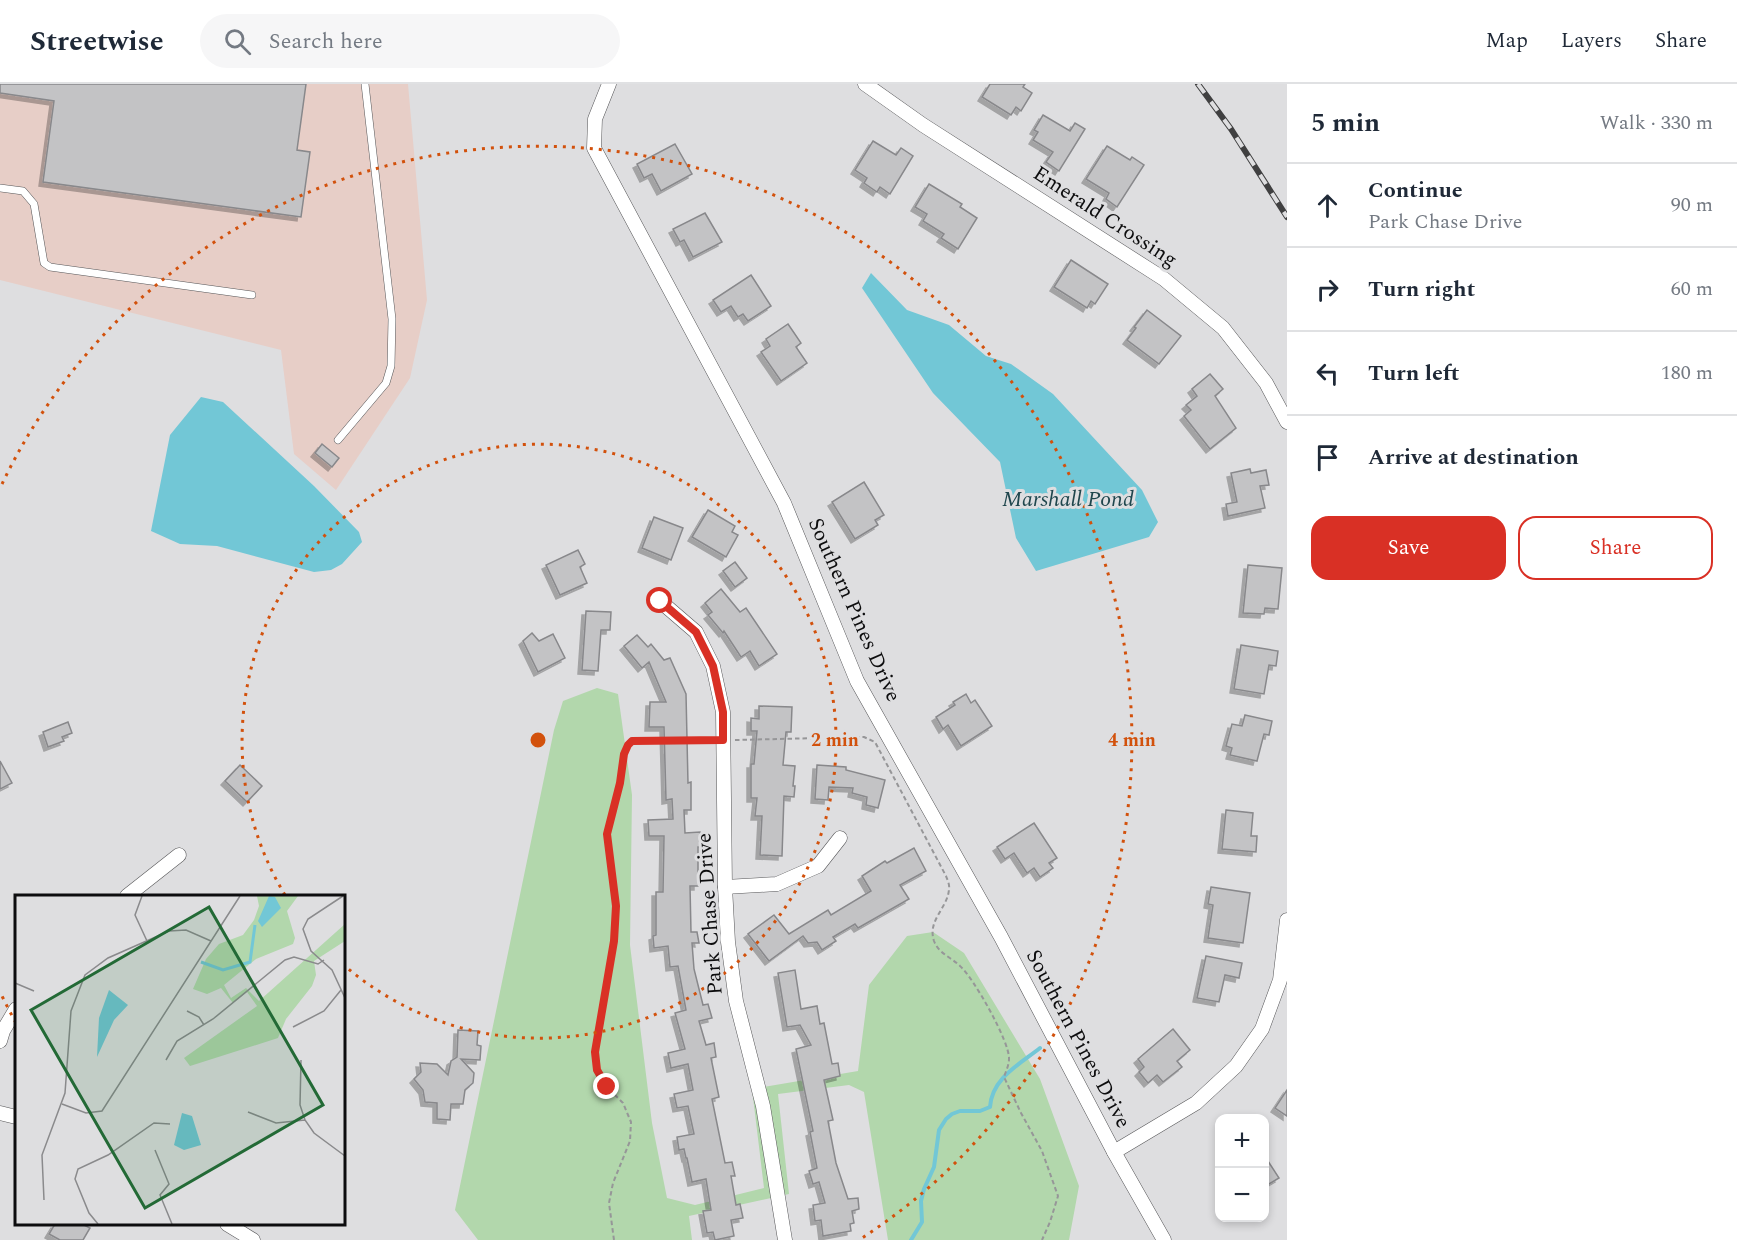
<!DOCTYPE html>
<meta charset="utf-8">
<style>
:root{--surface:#fff;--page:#f6f6f7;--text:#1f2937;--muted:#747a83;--line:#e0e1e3;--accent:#d93025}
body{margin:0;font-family:Spectral,serif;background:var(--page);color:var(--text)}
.controls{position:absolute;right:18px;bottom:18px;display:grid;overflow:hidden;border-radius:12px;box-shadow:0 3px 9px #0003}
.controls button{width:54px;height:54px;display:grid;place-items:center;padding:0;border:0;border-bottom:2px solid var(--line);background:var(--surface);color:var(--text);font:30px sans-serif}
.stop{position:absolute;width:18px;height:18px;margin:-14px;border:4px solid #d93025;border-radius:50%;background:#fff}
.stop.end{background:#d93025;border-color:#fff;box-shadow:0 2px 6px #0008}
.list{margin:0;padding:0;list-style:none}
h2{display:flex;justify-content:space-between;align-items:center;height:78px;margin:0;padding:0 24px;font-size:26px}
h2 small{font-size:20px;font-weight:400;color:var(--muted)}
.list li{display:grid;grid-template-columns:39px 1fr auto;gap:18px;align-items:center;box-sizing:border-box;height:84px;padding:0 24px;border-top:2px solid var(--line)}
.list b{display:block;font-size:22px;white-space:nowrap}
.list p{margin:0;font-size:20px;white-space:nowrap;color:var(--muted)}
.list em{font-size:20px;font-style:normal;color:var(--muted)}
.actions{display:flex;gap:12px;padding:18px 24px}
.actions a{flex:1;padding:14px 0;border:2px solid var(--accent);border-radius:18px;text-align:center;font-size:21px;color:var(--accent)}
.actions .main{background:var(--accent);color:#fff}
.icon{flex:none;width:33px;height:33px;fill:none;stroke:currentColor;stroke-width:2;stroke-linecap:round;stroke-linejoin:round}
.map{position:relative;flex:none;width:1287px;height:1156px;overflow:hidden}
header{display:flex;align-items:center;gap:36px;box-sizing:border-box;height:84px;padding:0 30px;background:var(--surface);border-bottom:2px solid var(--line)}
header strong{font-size:28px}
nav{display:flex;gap:33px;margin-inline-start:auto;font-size:21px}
.search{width:420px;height:54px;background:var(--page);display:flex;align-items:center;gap:15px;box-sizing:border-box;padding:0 21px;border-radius:33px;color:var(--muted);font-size:22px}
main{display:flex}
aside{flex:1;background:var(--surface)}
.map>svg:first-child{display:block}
.industrial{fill:#e7cec7}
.green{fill:#b2d7ac}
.water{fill:#72c7d6}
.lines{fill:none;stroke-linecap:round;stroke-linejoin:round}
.stream{stroke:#72c7d6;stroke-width:4}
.building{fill:#c3c3c5;stroke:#88888b;stroke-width:1.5;filter:url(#shadow)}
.service-casing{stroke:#565658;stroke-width:8}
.minor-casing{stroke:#565658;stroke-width:15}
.path{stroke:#969698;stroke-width:2;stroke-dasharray:4.5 3;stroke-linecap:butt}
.service{stroke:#fff;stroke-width:7}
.minor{stroke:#fff;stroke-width:14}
.rail-casing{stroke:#404041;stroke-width:6}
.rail{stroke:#dedee0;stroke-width:4;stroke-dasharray:11;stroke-linecap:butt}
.route{stroke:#d93025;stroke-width:8}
.ring{fill:none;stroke:#d2510c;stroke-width:3;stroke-dasharray:3 6}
.labels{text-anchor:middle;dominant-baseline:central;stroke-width:6;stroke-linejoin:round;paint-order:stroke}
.street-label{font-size:21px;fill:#0d0d0e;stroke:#dedee0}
.water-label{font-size:22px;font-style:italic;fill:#1f464d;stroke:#dedee0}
.inset-river{fill:none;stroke:#72c7d6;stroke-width:3}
.inset-road{fill:none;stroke:#8a8a8c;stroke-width:1.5}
.view{fill:#236a36;fill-opacity:0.15;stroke:#236a36;stroke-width:3}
.inset-edge{fill:none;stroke:#0d0d0e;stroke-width:3}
.centre{fill:#d2510c;stroke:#dedee0;stroke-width:3}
.ring-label{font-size:18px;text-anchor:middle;font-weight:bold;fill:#d2510c;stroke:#dedee0;stroke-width:6;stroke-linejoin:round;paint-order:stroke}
</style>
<header>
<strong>Streetwise</strong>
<div class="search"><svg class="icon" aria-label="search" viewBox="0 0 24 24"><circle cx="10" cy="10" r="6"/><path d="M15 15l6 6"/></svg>Search here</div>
<nav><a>Map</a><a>Layers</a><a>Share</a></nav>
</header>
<main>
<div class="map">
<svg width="1287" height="1156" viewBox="0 0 1287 1156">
<defs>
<filter id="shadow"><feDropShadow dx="-4" dy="4" stdDeviation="0" flood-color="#0004"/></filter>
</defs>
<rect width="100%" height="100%" fill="#dedee0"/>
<!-- industrial -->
<polygon class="industrial" points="0,0 408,0 427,216 410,294 336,406 294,370 281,266 0,196"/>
<!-- green -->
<polygon class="green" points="597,604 618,610 632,711 630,861 652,1039 667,1114 695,1121 764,1104 752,1005 858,987 869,901 907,852 933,848 964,869 1040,995 1079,1102 1069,1156 888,1156 864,1008 849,1001 778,1010 789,1110 689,1132 692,1156 478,1156 455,1126 554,646 563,617"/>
<!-- water -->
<g class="water">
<polygon points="871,189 907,226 949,241 986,272 1011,280 1053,310 1142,406 1158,438 1149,453 1036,487 1016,454 1000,378 933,309 862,204"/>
<polygon points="201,313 223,318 314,402 359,448 362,458 342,480 331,486 314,488 217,462 180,460 151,447 170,351"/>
</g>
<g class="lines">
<!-- stream -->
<path class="stream" d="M911,1156l11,-18 -1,-21 3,-12 10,-22 5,-37 7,-11 6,-5 8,-3h20l10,-4c2,-29 30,-43 50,-59"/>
</g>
<!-- building -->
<g class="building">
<polygon points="0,0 306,0 297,66 310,68 301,133 43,98 54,17 0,9"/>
<polygon points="990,0 1025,0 1023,3 1032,9 1021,27 1016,23 1011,31 982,13"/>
<polygon points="1043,31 1070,47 1075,39 1085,45 1059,87 1046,78 1053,68 1033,56 1038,48 1034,46"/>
<polygon points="873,57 896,71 901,64 913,72 890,110 880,103 877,108 864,99 867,94 855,86"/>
<polygon points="675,60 692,90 661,107 652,90 644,94 637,80"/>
<polygon points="1107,62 1130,76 1132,73 1144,81 1117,123 1106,115 1109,109 1086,95"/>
<polygon points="929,100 962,120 960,123 977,134 958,165 941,154 944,150 923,137 927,130 915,123"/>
<polygon points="705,129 722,158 693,173 684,156 680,158 673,145"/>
<polygon points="1071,176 1108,200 1095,220 1091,217 1087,224 1054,203"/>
<polygon points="751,191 771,222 748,237 743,230 738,233 731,222 721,228 713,216"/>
<polygon points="1147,226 1181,252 1159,280 1127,256 1136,244 1134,243"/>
<polygon points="788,240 801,259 796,263 807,279 781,297 761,268 770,262 766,255"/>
<polygon points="1210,290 1223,305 1215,312 1236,344 1210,365 1184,332 1191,326 1186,321 1197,312 1192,305"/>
<polygon points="322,360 339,374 332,383 315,369"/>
<polygon points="1250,385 1251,389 1266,386 1269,401 1260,402 1265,424 1228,432 1226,420 1237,418 1231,389"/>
<polygon points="864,398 884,431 875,436 878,441 855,455 832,418"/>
<polygon points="708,426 735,442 732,448 738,451 726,473 692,453"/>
<polygon points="654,433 683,444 671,476 642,464"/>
<polygon points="578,466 585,480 580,483 587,499 560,511 546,481"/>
<polygon points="735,478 747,494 735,503 723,487"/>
<polygon points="1248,481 1282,484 1278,525 1265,524 1264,530 1243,529"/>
<polygon points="721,505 740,528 746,524 777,570 759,582 750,567 741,573 724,547 723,549 708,531 712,528 705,519"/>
<polygon points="586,527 611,528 610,546 601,546 598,587 582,586"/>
<polygon points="532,549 539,557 553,550 565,574 538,588 523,557"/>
<polygon points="637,551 648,563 651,560 664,576 670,574 686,610 688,699 691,698 691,726 684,726 685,749 700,748 701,763 698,763 698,802 690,802 691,848 697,848 699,859 692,859 694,885 703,921 708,920 712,934 699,937 706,961 714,959 716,973 711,974 719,1013 712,1015 725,1079 732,1078 735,1092 731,1092 736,1121 740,1120 743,1134 731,1136 734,1152 715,1156 713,1148 707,1149 703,1127 711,1126 706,1095 692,1098 687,1074 686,1074 684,1065 679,1066 677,1053 694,1050 688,1022 677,1024 674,1010 693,1006 688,980 671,984 668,969 685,965 675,929 686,926 678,882 670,883 668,862 654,864 653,852 656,851 656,808 663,808 664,752 649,752 648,736 673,735 672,715 666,716 664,643 649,643 650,618 666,618 649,578 642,584 624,562"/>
<polygon points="1241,561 1278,567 1276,582 1269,581 1264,610 1234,605"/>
<polygon points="966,610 971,619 975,616 992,642 961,662 948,641 943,645 936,633 955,621 953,618"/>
<polygon points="759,622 792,623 791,648 786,648 783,681 795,682 793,702 795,702 794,713 784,712 782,772 760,771 762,732 755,732 757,714 751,714 751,680 754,680 757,647 751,647 751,634 759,635"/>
<polygon points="1245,631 1272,637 1269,651 1264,650 1257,677 1230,671 1232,664 1226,662 1232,640 1242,642"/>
<polygon points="68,638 72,649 62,653 64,657 48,663 43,648"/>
<polygon points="0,677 12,699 0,705"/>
<polygon points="240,681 262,702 247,718 225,697"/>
<polygon points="817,681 846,683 846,686 885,696 878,724 866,721 867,713 852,709 853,704 829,703 828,716 815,715"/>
<polygon points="1226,726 1253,729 1251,752 1257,752 1256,768 1222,765"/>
<polygon points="1034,739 1057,774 1049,779 1053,784 1040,793 1034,784 1027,789 1014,769 1005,775 997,763"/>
<polygon points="914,764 926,787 900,801 909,815 858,844 855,840 833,853 836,857 822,866 817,858 808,859 803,852 769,877 748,850 774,831 789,850 828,826 831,831 871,807 862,792 885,777 887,779"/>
<polygon points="1211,803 1250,809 1243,859 1208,854 1213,821 1208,820"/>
<polygon points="1206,872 1242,879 1239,894 1225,891 1219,918 1197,914"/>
<polygon points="795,886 801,925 817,922 820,940 824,939 832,980 838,979 840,992 824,996 833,1036 828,1037 836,1079 848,1115 858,1114 859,1125 852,1127 854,1139 850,1140 851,1147 823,1152 821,1136 815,1137 813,1121 825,1119 819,1098 813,1100 809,1087 817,1084 810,1048 813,1047 796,965 811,961 800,941 787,943 778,889"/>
<polygon points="1173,945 1190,966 1177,977 1182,983 1163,998 1157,991 1148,999 1139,988 1144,983 1138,975"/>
<polygon points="458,946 478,947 477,961 481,962 480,976 461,975 474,989 473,999 465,1006 463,1020 451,1020 450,1036 437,1035 437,1019 425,1018 423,1006 414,995 421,988 420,979 437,980 448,991 451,977 457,973"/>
<polygon points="1287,1006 1287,1032 1275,1024"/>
<polygon points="1264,1071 1279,1094 1264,1103"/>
<polygon points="55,1140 82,1140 90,1144 83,1156 60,1156 49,1150"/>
</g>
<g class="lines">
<!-- service casing -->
<g class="service-casing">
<g id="service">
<polyline points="0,104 23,107 34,120 44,179 50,183 252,211"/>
<polyline points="338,356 386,299 391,282 392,235 365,0"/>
</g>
</g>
<!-- minor casing -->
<g class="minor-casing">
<g id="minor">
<polyline points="609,0 595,35 594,64 784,419 857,597 1001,853 1114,1068 1164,1156"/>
<polyline points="865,0 923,41 1164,195 1223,244 1266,299 1287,338"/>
<polyline points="660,517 696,548 713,582 723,628 725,803 728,858 736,917 763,1022 785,1156"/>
<polyline points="725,803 777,800 818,782 840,754"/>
<polyline points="127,812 179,771"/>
<polyline points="0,957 3,947 16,925"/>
<polyline points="0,1029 16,1033"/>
<polyline points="1114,1068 1196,1019 1236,982 1262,945 1280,896 1287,836"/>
<polyline points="227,1140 253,1156"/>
</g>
</g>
<!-- path -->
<g class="path">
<path d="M735,656l129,-3 11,5 71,134c1,3 4,9 3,13 -1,19 -22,31 -15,52 5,13 17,16 26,25 13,11 50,76 49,93 0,6 -3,12 -5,18l17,36 21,38 16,45 -8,26 -8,18"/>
<polyline points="614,1156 609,1119 613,1099 630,1057 631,1038 623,1019 607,1003 596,986 595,968 614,857 616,822 607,751 620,699 624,670 632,657 711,656"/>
</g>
<!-- service -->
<use href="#service" class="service"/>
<!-- minor -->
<use href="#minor" class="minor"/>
<!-- rail casing -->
<g class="rail-casing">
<polyline id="rail" points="1198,0 1231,45 1287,133"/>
</g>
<!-- rail -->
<use href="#rail" class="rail"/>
</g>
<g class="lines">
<!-- route -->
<polyline class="route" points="607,1003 597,986 595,968 614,857 616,822 607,750 620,699 624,670 628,661 632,657 723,656 723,628 713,582 696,548 660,517"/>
</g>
<!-- distance rings -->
<g class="ring">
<path d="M285 811A297 297 0 1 1 345 882"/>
<path d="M16 939A594 594 0 0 1 2 912M2 400A594 594 0 1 1 862 1154"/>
</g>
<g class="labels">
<!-- street labels -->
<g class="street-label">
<text transform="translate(1105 133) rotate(33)">Emerald Crossing</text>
<text transform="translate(854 526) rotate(66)">Southern Pines Drive</text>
<text transform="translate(710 830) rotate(-94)">Park Chase Drive</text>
<text transform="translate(1078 955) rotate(62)">Southern Pines Drive</text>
</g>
<!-- water labels -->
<g class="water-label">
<text x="1068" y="415">Marshall Pond</text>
</g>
</g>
<!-- overview -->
<g transform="translate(15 811)">
<rect width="330" height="330" fill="#dedee0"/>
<path d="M242,1h41l-11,15 8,27 -2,6 -37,15 -32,26 7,13 15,-10 13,13 86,-77v17l-31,20 2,14 -4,11 -26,33 -8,19 -88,28 -6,-8 73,-52 -10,-14 -14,11 -12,-15 -14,6 -14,-5 13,-30 13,-15 24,-9 11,-15 5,-14z" fill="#b2d7ac"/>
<path d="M254,1l6,1 6,11 -19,19 -4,-6zM94,95l19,15 -14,15 -17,37 2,-39zM167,218l10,3 9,29 -17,5 -10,-5z" fill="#72c7d6"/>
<path class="inset-river" d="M186,67l22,8 27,-8 5,-37"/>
<path class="inset-road" d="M127,1l-7,19 12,26M328,1l-35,23 -5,10 8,22 21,19 13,28M0,88l19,8M172,116l12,6 5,8M278,132l31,-16 17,-21M151,165l11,-19 36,-22 72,-59 9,-3 24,7 6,-4M286,165l-1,45 5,15 9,13 31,23M47,209l24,9 16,-2 138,-215M233,217l28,11 29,-3M140,255l14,34 -9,11 12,29M29,305l-2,-45 23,-62 6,-82 14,-36 23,-17 61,-27 17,-1 25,11M83,329l-9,-11 -14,-34 3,-10 30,-14 46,-32 16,1"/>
<path class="view" d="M194,12l114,198 -178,103 -114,-198z"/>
<rect width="330" height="330" class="inset-edge"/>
</g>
<circle cx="538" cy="656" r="9" class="centre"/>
<g class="ring-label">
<text x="835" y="662">2 min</text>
<text x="1132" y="662">4 min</text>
</g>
</svg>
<div class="controls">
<button>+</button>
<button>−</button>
</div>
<div class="stop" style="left:660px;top:517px"></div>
<div class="stop end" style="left:607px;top:1003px"></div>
</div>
<aside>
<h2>5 min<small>Walk · 330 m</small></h2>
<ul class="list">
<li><svg class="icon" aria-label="ahead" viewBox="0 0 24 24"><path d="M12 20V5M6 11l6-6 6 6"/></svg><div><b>Continue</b><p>Park Chase Drive</p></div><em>90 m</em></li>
<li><svg class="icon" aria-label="right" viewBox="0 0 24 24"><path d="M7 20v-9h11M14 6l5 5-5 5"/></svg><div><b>Turn right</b></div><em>60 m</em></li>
<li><svg class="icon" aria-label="left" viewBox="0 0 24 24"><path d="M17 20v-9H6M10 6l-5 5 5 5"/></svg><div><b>Turn left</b></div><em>180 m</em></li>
<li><svg class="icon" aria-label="arrive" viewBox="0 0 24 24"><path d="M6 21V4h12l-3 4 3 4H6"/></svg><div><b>Arrive at destination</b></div></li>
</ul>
<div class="actions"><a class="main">Save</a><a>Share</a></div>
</aside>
</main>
